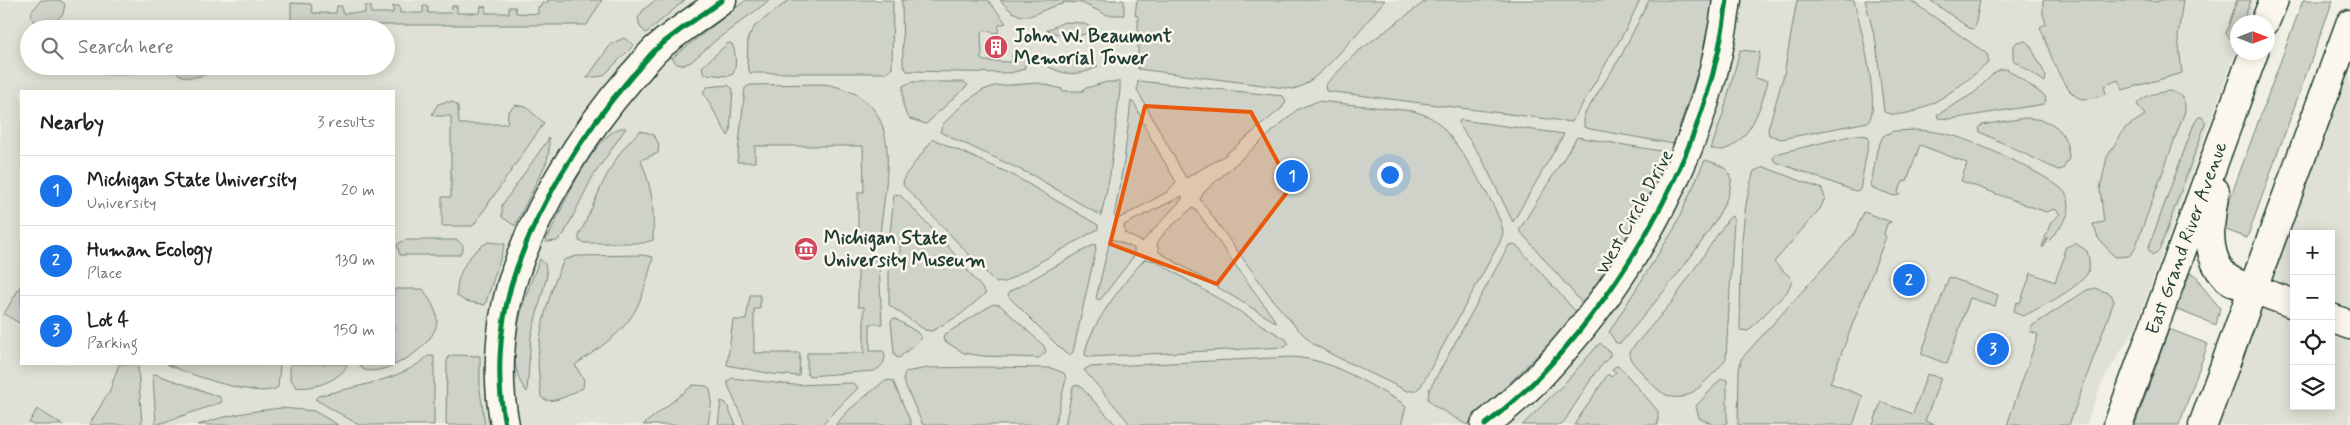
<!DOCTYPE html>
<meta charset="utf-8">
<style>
:root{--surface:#fff;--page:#f6f6f6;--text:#202124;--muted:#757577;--line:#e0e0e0;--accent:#1a73e8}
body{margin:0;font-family:Mynerve,sans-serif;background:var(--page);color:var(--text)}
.controls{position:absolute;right:15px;bottom:15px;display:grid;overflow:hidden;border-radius:0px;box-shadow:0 2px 12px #0003}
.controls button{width:45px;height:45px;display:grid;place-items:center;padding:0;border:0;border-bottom:1px solid var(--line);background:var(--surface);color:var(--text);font:25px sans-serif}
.compass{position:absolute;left:2230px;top:15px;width:45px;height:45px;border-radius:50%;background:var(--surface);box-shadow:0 2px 12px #0003;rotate:90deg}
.you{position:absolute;left:1389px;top:174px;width:18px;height:18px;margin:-12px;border:4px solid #fff;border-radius:50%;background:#1a73e8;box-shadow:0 0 0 8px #1a73e833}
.badge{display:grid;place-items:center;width:32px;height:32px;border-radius:50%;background:var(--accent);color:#fff;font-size:16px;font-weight:700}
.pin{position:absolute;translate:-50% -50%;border:2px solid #fff;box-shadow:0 1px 5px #0006}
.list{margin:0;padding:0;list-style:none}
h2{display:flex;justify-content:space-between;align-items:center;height:65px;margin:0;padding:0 20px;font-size:21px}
h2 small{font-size:16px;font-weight:400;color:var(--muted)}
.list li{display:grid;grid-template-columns:32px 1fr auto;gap:15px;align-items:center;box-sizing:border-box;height:70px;padding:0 20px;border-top:1px solid var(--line)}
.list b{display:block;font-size:19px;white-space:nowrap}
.list p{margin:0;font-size:16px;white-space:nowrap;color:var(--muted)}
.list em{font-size:16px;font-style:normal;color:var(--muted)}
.icon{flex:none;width:28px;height:28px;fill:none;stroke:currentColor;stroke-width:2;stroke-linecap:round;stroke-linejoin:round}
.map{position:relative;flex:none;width:2350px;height:425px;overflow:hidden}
.search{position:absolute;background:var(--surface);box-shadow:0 2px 12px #0003;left:20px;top:20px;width:375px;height:55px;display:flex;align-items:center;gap:12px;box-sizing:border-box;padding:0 18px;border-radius:28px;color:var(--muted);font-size:19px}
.panel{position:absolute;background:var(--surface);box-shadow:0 2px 12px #0003;left:20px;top:90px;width:375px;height:275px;border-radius:0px}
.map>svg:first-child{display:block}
.built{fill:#e0e1d6;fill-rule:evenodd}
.green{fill:#cfd2c8;stroke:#77887e}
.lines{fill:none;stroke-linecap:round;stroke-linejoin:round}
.minor-casing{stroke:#1f3d34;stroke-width:31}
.major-casing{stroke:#1f3d34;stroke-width:31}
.minor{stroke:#fbf7ec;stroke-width:28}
.major{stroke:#fbf7ec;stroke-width:28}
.cycleway-casing{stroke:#fbf7ec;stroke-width:8}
.cycleway{stroke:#00873e;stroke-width:5}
.marked{fill:#e8590c;fill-opacity:0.2;stroke:#e8590c;stroke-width:4;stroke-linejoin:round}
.labels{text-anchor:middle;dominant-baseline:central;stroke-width:5;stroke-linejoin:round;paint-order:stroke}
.poi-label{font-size:19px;font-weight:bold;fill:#1f3d34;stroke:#fbf7ec;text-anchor:start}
.street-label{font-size:19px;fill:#1f3d34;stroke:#fbf7ec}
</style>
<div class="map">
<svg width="2350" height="425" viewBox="0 0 2350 425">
<rect width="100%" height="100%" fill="#f2f0e5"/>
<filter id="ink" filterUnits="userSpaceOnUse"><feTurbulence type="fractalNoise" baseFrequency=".02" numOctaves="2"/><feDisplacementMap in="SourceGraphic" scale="10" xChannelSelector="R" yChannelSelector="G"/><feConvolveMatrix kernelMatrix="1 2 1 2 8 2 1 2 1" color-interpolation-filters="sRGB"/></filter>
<g filter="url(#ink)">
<!-- built -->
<g class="built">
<path d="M0,0h2255l-8,22h-9l-1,26 -102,281 -32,51 -17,45h-2086zM29,29h357v37h-357zM21,91h373v273h-373z"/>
<path d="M2350,41v384h-141zM2294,234h37v172h-37z"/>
</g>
<!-- green -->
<g class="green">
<polygon points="41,0 59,0 65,4 63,14 47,28 36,25 31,17 32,11"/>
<polygon points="548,0 602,0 587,25 298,25 294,24 291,20 291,3 311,4 313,13 336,13 337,6 342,6 342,13 365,13 365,6 371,6 371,13 393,13 393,6 400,6 400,13 423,13 423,6 428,6 428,13 451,13 452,6 457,6 457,13 480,13 481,6 486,7 486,13 509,13 509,7 515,7 516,13 538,14 538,7 541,6 542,3 547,3"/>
<polygon points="656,0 685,0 646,33 640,27 638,18 644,9"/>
<polygon points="746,0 770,0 716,40 691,62 683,65 677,64 672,58"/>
<polygon points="789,0 893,0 892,69 885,73 750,73 747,64 748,37 755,26"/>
<polygon points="902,0 988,0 1006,23 999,25 998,33 985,31 981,33 982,55 980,58 984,61 1010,62 1012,60 1012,55 1027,55 1030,63 1024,66 1025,69 1010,73 907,71 903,65"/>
<path d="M1000,0h124v15h-17l-25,-12 -19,-1v2c-29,5 -36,27 -63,-4z"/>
<path d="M1137,0h248c-16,19 -70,88 -92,89l-155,-20v-53l-3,-1z"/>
<polygon points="1427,0 1640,0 1626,29 1572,122 1326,91 1325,85 1356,53"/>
<polygon points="1649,0 1713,0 1702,58 1674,144 1590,129 1584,127 1584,115 1621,56"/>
<path d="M1797,0h57c5,19 28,110 14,122l-87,17 -12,-4 -1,-6 16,-55z"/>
<path d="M1865,0h45l77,54 2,8c-22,19 -74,63 -105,50l-8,-69z"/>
<polygon points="1930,0 1980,0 1975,27 1973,29 1969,28"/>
<path d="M2043,0h103l12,2 1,-2h24l-5,36 4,37 -59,17 -5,-10 -14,6 2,8c-8,2 -18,7 -27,4 -19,-8 -31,-53 -39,-71l6,-3 -3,-10z"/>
<polygon points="2237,0 2251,0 2243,22 2238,22 2236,41 2228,37 2226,33"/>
<polygon points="2303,0 2333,0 2247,238 2221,228 2225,212"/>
<path d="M1064,22l18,1 14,6c-19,10 -30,9 -49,1z"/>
<polygon points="624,38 634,45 603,76 587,78 611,44"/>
<polygon points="2025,41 2030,45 2046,76 2045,82 2013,60 2013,47 2017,42"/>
<path d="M728,43l4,1c4,8 5,22 1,30l-5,2 -24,-2 -2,-7z"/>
<path d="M1740,50l20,2 -5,26 13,3c-6,23 -17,59 -42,68 -5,2 -10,0 -15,0l12,-35z"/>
<path d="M1062,59l10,2 9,-2 17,7c-15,10 -35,10 -50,0z"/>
<path d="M106,66h38c-14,8 -27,11 -43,7z"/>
<path d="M173,66h40c-5,14 -37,16 -40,0z"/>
<polygon points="2001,69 2007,69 2045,96 2046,100 2044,104 1951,119 1938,118 1937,115 1974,93 1995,72"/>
<polygon points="1138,81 1283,96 1286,101 1282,108 1224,156 1186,178 1137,90"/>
<polygon points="911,82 964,82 968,85 926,124 910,119 906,114 903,105 903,86"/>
<polygon points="1107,82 1120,82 1120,90 1110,175 1101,216 1034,176 940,132 943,124 964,103 981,91 994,86 1039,83 1062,89 1062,91 1083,91 1083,89"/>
<path d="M824,84c85,13 62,90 56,151 -5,11 -11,9 -22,9v-52h6l-1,-46h-108v16h-18l8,-74 5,-3z"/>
<polygon points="728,85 733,89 730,133 728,136 703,92 707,87"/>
<path d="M2169,91c12,2 17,8 16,20l-51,140 -5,5 -14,1 -17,-19 -5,-14 11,-2 -4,-33 7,-32 18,-29 20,-13 -8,-11c8,-10 20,-11 32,-13z"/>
<polygon points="1131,101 1135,104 1148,133 1176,182 1167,192 1118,219 1114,216 1124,161"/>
<path d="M1318,101l95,10c9,3 17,5 24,11 18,15 63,87 66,109 0,4 -2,8 -3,11l-79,144 -6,5h-8l-72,-35 -22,-12 -15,-15 -23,-26 -75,-104 5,-8 93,-82z"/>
<polygon points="445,102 453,102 458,106 459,124 507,124 508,112 515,105 526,107 544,123 473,226 442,226 442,197 451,197 451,116 435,116 432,114 438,104"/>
<polygon points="2199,117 2202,117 2205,121 2205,125 2159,251 2152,255 2148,249 2195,121"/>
<path d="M2025,118c28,1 42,11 44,40l-6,11 -5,1 -78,-38 -1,-4 3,-3z"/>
<polygon points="1461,120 1564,134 1513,222 1481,157 1460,126 1459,121"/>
<path d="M620,128h6l-34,50 -28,56 -7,7 -11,1c13,-28 45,-104 74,-114z"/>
<path d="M1916,130c15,1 30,3 45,8 18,6 101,42 106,58 7,20 -7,30 -17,44l-3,-1 -3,8h-2l9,-25 9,-8 -5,-5 -9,3 -85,-31 6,-18 -47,-18 -13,36 -4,1 -5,10 2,3 -6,1 -21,-8 -2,-3 6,-35 6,-14 10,-5z"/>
<path d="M640,131l13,3 6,10 -1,9 -17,7c12,32 13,46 12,80l-10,3h-58l-6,-2v-6c19,-36 28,-75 61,-104z"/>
<polygon points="1854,135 1868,136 1869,140 1860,190 1855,191 1776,162 1773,159 1775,154"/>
<path d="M1577,137l90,15c-19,56 -51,104 -84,152l-64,-74z"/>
<polygon points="549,138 549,150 547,161 515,226 502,217 502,205"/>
<polygon points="933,139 1013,175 1098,225 1098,229 1005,282 996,283 903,185 904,177"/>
<path d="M1705,160c10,3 25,7 26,19 4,33 -87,136 -110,164h-5l-7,-11 65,-103z"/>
<path d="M1764,167l58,22 3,9 -5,11 -46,53 15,14 3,5 -5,11 -39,39 -8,-1v-5c1,-47 -1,-109 14,-154z"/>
<polygon points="894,194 900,195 942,239 986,293 960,315 932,331 925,330 889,305 889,258 900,258 900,243 889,243"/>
<polygon points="1182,196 1182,199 1142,242 1125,233 1124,225"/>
<polygon points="1192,208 1196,210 1277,323 1159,252 1157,243 1165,232"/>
<polygon points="1864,212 1891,222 1887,224 1884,234 1886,237 1830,383 1863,396 1853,425 1738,425 1739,370 1741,359 1854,234"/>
<path d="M1732,216l2,4 -8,138c-5,9 -13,16 -20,23 -27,27 -42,18 -63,-7 -6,-7 -15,-14 -14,-22l43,-50 56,-83z"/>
<polygon points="1112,239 1134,248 1134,256 1101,299 1098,300 1096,298 1109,244"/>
<polygon points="404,240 457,240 463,245 463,249 459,255 400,255 397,245"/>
<path d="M489,242l16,2 -20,61 -20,-4 -8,-5c-2,-21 13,-46 32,-54z"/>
<path d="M2075,243l12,8c2,7 4,17 0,23 -10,15 -47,34 -64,42l-10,-4 4,-10 3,1 11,-30 24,9 10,-27 -2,-1 3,-7z"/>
<polygon points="1095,244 1096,249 1073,352 1070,355 1065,353 1008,296 1009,292"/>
<polygon points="1514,244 1518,247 1576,312 1556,337 1467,425 1433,405 1428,399 1429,390 1509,245"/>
<path d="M643,255l10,2c-15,64 -25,71 -78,108l9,15 -1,8c-11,5 -32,19 -42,9 -1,-13 -3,-26 -3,-39 2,-33 12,-69 26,-98l12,-4z"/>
<path d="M858,256c10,0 16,-1 21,9l3,59h-12v27h13l2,3c0,9 -3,13 -11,17l-65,5 -2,-2v-21h57v-46h-6z"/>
<path d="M540,259l5,5 2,12 -16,60 -4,56c-28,-32 -1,-99 13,-133z"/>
<path d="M1145,259l11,2 116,70 15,9 1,4 -3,3 -196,10 -4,-2c0,-23 43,-79 60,-96z"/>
<polygon points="2190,273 2196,275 2202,286 2220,308 2216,325 2175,309"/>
<polygon points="1949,277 1998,295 1995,306 1970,298 1947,364 1921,354"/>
<polygon points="21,285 21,324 4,314"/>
<polygon points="2095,288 2111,294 2114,301 2069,425 2007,425 2038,335 2030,331 2032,326 2087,290"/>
<path d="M394,289h29c6,10 14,20 14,32 -1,25 -50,55 -73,49l-5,-6h35z"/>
<polygon points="750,295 760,295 760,309 754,309 754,353 800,353 799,376 772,374 727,365 733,320 746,320"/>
<polygon points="993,304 1000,305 1044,346 1046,352 1039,358 982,356 964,353 943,340 944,335"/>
<polygon points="894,318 917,332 922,338 899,358 896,357 894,353 891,321"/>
<polygon points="2169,329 2208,344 2179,425 2135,425"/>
<polygon points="1600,343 1610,352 1610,356 1595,373 1562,425 1522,425 1563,385"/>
<polygon points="454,355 480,356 480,390 485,425 446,425 447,361 449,356"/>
<path d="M428,356h6v69h-75l-44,-26 3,-3c33,-9 85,-16 110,-40z"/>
<path d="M1292,357c40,2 75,27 109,45l5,5 -5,18h-270l-47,-55 5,-3z"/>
<polygon points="119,364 136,364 138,367 142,425 89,425 110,390"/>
<path d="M167,364h113l-2,23c-15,14 -93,-14 -111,-23z"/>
<path d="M290,364h58c-7,16 -35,26 -52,23l-6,-9z"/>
<polygon points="1616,366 1620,367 1658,411 1658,425 1574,425 1608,374 1611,377 1616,372 1612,369"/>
<polygon points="983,367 1051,368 1064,373 1066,379 1055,425 923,425 903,380 905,372 928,368"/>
<polygon points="155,374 220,397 222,402 156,425 153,376"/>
<polygon points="1927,374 1941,378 1925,421 1935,425 1873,425 1881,402 1913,414"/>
<polygon points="732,378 794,385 851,383 855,384 858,388 821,425 745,425 728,385 728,381"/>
<polygon points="1724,379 1727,380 1727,422 1725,425 1715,425 1699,418 1696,406 1720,380"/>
<polygon points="889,380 893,381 912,425 835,425 851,408 883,382"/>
<path d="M693,385l14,1c9,9 2,27 1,39h-65z"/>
<polygon points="1076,385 1080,386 1116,425 1065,425 1073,387"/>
<polygon points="721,401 726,403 736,425 718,425"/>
<path d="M282,408l32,3 24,14h-140c28,-10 54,-14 84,-17z"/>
<polygon points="37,409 63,425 33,425 29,423"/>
</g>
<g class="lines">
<!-- minor casing -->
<g class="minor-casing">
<g id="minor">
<polyline points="2253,289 2294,304"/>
<polyline points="2331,318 2350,325"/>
<path d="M505,425c-9,-44 -6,-96 6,-139 21,-73 72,-154 121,-210 8,-8 15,-18 23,-26 20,-18 45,-33 67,-50"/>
<path d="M1485,425c17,-14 35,-29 51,-45 98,-102 174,-239 191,-380"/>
</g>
</g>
<!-- major casing -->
<g class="major-casing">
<g id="major">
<polyline points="2265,22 2274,0"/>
<path d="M2215,191c-5,27 -11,63 9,84 7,8 20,11 29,14"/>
<path id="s1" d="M2118,425l136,-373"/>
<polyline points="2203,425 2350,24"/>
</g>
</g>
<!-- minor -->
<use href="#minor" class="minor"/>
<!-- major -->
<use href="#major" class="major"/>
<!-- cycleway casing -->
<g class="cycleway-casing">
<g id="cycleway">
<path d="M505,425c-9,-44 -6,-96 6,-139 21,-73 72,-154 121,-210 8,-8 15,-18 23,-26 20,-18 45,-33 67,-50"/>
<path d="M1485,425c17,-14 35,-29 51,-45 98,-102 174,-239 191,-380"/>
</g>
</g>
<!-- cycleway -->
<use href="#cycleway" class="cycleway"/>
</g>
</g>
<!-- marked area -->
<path class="marked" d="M1145,106l106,6 40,75 -74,97 -107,-40z"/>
<!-- icons -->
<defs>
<g id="building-disc" transform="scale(1.25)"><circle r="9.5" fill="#d1495b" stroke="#fbf7ec"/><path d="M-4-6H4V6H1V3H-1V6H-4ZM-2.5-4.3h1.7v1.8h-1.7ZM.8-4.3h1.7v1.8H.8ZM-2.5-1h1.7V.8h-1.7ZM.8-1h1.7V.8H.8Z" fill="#fff"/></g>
<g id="museum-disc" transform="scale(1.25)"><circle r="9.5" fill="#d1495b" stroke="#fbf7ec"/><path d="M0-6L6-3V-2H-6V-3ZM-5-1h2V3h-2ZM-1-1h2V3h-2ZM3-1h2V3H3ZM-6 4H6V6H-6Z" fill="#fff"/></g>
</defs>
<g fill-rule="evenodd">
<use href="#building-disc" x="996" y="47"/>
<use href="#museum-disc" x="806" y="249"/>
</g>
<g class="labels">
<!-- poi labels -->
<g class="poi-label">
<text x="1014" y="36">John W. Beaumont<tspan x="1014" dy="22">Memorial Tower</tspan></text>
<text x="824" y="238">Michigan State<tspan x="824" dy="22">University Museum</tspan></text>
</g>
<!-- street labels -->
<g class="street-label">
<text transform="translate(1635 212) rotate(-61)">West Circle Drive</text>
<text stroke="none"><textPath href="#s1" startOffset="199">East Grand River Avenue</textPath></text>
</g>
</g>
</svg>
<div class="controls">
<button>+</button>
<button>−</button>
<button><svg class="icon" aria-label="locate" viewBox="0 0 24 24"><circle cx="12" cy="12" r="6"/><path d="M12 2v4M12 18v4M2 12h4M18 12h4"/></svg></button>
<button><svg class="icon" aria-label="layers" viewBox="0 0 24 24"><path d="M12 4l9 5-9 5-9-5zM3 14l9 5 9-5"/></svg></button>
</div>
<svg class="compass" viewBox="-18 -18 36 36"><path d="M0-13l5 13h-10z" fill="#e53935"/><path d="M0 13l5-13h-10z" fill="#757577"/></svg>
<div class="you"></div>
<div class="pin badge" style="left:1292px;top:176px">1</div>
<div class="pin badge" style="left:1909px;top:280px">2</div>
<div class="pin badge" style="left:1993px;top:349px">3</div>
<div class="search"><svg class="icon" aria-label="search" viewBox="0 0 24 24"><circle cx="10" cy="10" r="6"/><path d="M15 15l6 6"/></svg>Search here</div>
<section class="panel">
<h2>Nearby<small>3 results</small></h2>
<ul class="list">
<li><span class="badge">1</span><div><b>Michigan State University</b><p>University</p></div><em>20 m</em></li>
<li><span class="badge">2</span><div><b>Human Ecology</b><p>Place</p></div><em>130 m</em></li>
<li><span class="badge">3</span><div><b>Lot 4</b><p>Parking</p></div><em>150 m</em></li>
</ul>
</section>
</div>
